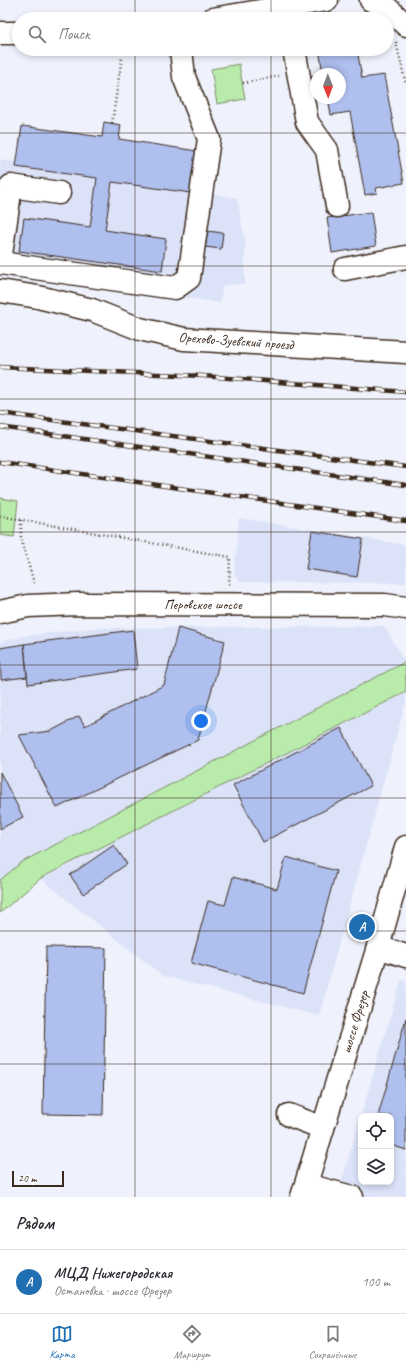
<!DOCTYPE html>
<html lang="ru">
<meta charset="utf-8">
<style>
:root{--surface:#fff;--page:#f2f2f3;--text:#2b2b33;--muted:#7c7c81;--line:#e1e1e2;--accent:#1f6fb2}
body{margin:0;font-family:Caveat,sans-serif;background:var(--page);color:var(--text)}
.controls{position:absolute;right:12px;bottom:12px;display:grid;overflow:hidden;border-radius:8px;box-shadow:0 2px 6px #0003}
.controls button{width:36px;height:36px;display:grid;place-items:center;padding:0;border:0;border-bottom:1px solid var(--line);background:var(--surface);color:var(--text);font:20px sans-serif}
.compass{position:absolute;left:310px;top:68px;width:36px;height:36px;border-radius:50%;background:var(--surface);box-shadow:0 2px 6px #0003;rotate:179deg}
.scale{position:absolute;left:12px;bottom:10px;width:52px;box-sizing:border-box;padding-left:4px;border:2px solid #3b2a1e;border-top:0;font-size:11px;line-height:14px;white-space:nowrap;color:#3b2a1e;-webkit-text-stroke:3px #fff;paint-order:stroke}
.you{position:absolute;left:201px;top:721px;width:14px;height:14px;margin:-10px;border:3px solid #fff;border-radius:50%;background:#1a73e8;box-shadow:0 0 0 6px #1a73e833}
.badge{display:grid;place-items:center;width:26px;height:26px;border-radius:50%;background:var(--accent);color:#fff;font-size:13px;font-weight:700}
.pin{position:absolute;translate:-50% -50%;border:2px solid #fff;box-shadow:0 1px 4px #0006}
.list{margin:0;padding:0;list-style:none}
h2{display:flex;justify-content:space-between;align-items:center;height:52px;margin:0;padding:0 16px;font-size:17px}
h2 small{font-size:13px;font-weight:400;color:var(--muted)}
.list li{display:grid;grid-template-columns:26px 1fr auto;gap:12px;align-items:center;box-sizing:border-box;height:64px;padding:0 16px;border-top:1px solid var(--line)}
.list b{display:block;font-size:15px;white-space:nowrap}
.list p{margin:0;font-size:13px;white-space:nowrap;color:var(--muted)}
.list em{font-size:13px;font-style:normal;color:var(--muted)}
.icon{flex:none;width:22px;height:22px;fill:none;stroke:currentColor;stroke-width:2;stroke-linecap:round;stroke-linejoin:round}
.map{position:relative;flex:none;width:406px;height:1197px;overflow:hidden}
.search{position:absolute;background:var(--surface);box-shadow:0 2px 6px #0003;left:12px;right:12px;top:12px;height:44px;display:flex;align-items:center;gap:10px;box-sizing:border-box;padding:0 14px;border-radius:22px;color:var(--muted);font-size:15px}
.sheet{height:116px;background:var(--surface)}
nav{display:flex;justify-content:space-around;align-items:center;box-sizing:border-box;height:56px;border-top:1px solid var(--line);background:var(--surface);font-size:11px;color:var(--muted)}
nav a{display:grid;justify-items:center;gap:2px}
nav .on{color:var(--accent)}
.map>svg:first-child{display:block}
.built{fill:#dce3f8;fill-rule:evenodd}
.green{fill:#b9ebab;stroke:#7a8a64}
.building{fill:#afbfee;stroke:#3b2a1e}
.lines{fill:none;stroke-linecap:round;stroke-linejoin:round}
.minor-casing{stroke:#3b2a1e;stroke-width:25}
.major-casing{stroke:#3b2a1e;stroke-width:25}
.path{stroke:#3b2a1e;stroke-width:2.5;stroke-dasharray:1 3;stroke-linecap:butt}
.minor{stroke:#fff;stroke-width:22}
.major{stroke:#fff;stroke-width:22}
.rail-casing{stroke:#3b2a1e;stroke-width:4.5}
.rail{stroke:#fff;stroke-width:3;stroke-dasharray:9;stroke-linecap:butt}
.grid{fill:none;stroke:#3b2a1e;stroke-width:1;stroke-opacity:0.55}
.labels{text-anchor:middle;dominant-baseline:central;stroke-width:3.5;stroke-linejoin:round;paint-order:stroke}
.street-label{font-size:14px;fill:#3b2a1e;stroke:#fff}
</style>
<div class="map">
<svg width="406" height="1197" viewBox="0 0 406 1197">
<rect width="100%" height="100%" fill="#eff2fc"/>
<filter id="ink" filterUnits="userSpaceOnUse"><feTurbulence type="fractalNoise" baseFrequency=".025" numOctaves="2"/><feDisplacementMap in="SourceGraphic" scale="8" xChannelSelector="R" yChannelSelector="G"/><feConvolveMatrix kernelMatrix="1 2 1 2 8 2 1 2 1" color-interpolation-filters="sRGB"/></filter>
<g filter="url(#ink)">
<!-- built -->
<g class="built">
<polygon points="104,122 121,125 119,140 197,151 201,192 237,198 245,241 245,284 223,285 220,303 0,269 0,160 17,162 22,126 102,137"/>
<polygon points="239,518 406,545 406,583 240,582 234,575"/>
<polygon points="384,626 405,662 22,862 0,880 0,642 24,636 93,628"/>
<polygon points="406,692 406,701 319,1016 163,976 41,879"/>
<path d="M401,980l5,1v216h-69zM361,1116h30v66h-30z"/>
</g>
<!-- green -->
<g class="green">
<polygon points="239,64 245,99 217,104 211,69"/>
<polygon points="0,498 18,501 14,537 0,535"/>
<polygon points="405,662 406,692 41,878 0,913 0,880 22,862"/>
</g>
<!-- building -->
<g class="building">
<polygon points="319,49 357,49 362,78 384,75 404,183 376,188 377,193 365,195 350,112 331,115 328,98 340,98 340,74 323,74"/>
<polygon points="316,76 316,92 311,92 308,78"/>
<polygon points="104,122 121,125 119,139 197,151 191,193 112,182 105,230 166,239 162,271 19,251 24,218 90,227 97,178 16,167 22,126 102,137"/>
<polygon points="371,212 376,246 332,253 327,218"/>
<polygon points="208,231 223,233 221,249 205,247"/>
<polygon points="312,531 363,539 357,577 306,569"/>
<polygon points="178,628 225,641 198,740 57,808 19,735 51,731 79,716 85,726 164,685"/>
<polygon points="133,630 137,669 28,684 24,644"/>
<polygon points="24,644 27,677 1,680 0,648"/>
<polygon points="341,728 371,786 263,842 233,785"/>
<polygon points="0,772 23,817 0,829"/>
<polygon points="114,845 127,864 83,894 70,875"/>
<polygon points="286,857 336,871 303,993 191,963 208,901 225,905 233,877 277,889"/>
<polygon points="46,947 106,948 103,1115 43,1114"/>
<polygon points="406,1018 406,1150 391,1145 391,1116 378,1116"/>
</g>
<g class="lines">
<!-- minor casing -->
<g class="minor-casing">
<g id="minor">
<polyline points="371,0 387,8 406,25"/>
<polyline points="294,49 307,122 327,150 337,206"/>
<polyline points="0,261 11,186 59,193"/>
<polyline points="0,263 175,288 189,278 209,139 184,77 181,49"/>
<polyline points="345,269 406,257"/>
<polyline points="0,291 38,297 92,310 140,329 184,339 406,352"/>
<polyline points="0,612 28,606 79,604 385,605 406,608"/>
<polyline points="378,947 406,956"/>
<polyline points="289,1115 323,1128"/>
<polyline points="306,1185 352,1197"/>
<polyline points="302,1197 378,947 406,847"/>
</g>
</g>
<!-- major casing -->
<g class="major-casing">
<g id="major">
<polyline points="212,19 327,0"/>
<polyline points="0,33 19,33"/>
</g>
</g>
<!-- path -->
<g class="path">
<polyline points="396,42 406,84"/>
<polyline points="243,83 279,76"/>
<polyline points="112,123 122,57"/>
<polyline points="0,516 230,557 229,586"/>
<polyline points="21,520 21,538 34,583"/>
</g>
<!-- minor -->
<use href="#minor" class="minor"/>
<!-- major -->
<use href="#major" class="major"/>
<!-- rail casing -->
<g class="rail-casing">
<g id="rail">
<polyline points="0,367 203,376 406,392"/>
<polyline points="0,413 406,467"/>
<polyline points="0,427 406,485"/>
<polyline points="0,462 406,521"/>
</g>
</g>
<!-- rail -->
<use href="#rail" class="rail"/>
</g>
</g>
<!-- grid -->
<path class="grid" d="M135,0v19M271,0v19M135,49v1148M271,49v1148M0,133h406M0,266h406M0,399h406M0,532h406M0,665h406M0,798h406M0,931h406M0,1064h406"/>
<g class="labels">
<!-- street labels -->
<g class="street-label">
<text transform="translate(236 341) rotate(4)">Орехово-Зуевский проезд</text>
<text x="203" y="604">Перовское шоссе</text>
<text transform="translate(355 1022) rotate(-73)">шоссе Фрезер</text>
</g>
</g>
</svg>
<div class="controls">
<button><svg class="icon" aria-label="locate" viewBox="0 0 24 24"><circle cx="12" cy="12" r="6"/><path d="M12 2v4M12 18v4M2 12h4M18 12h4"/></svg></button>
<button><svg class="icon" aria-label="layers" viewBox="0 0 24 24"><path d="M12 4l9 5-9 5-9-5zM3 14l9 5 9-5"/></svg></button>
</div>
<svg class="compass" viewBox="-18 -18 36 36"><path d="M0-13l5 13h-10z" fill="#e53935"/><path d="M0 13l5-13h-10z" fill="#7c7c81"/></svg>
<div class="scale">20 m</div>
<div class="you"></div>
<div class="pin badge" style="left:362px;top:927px">A</div>
<div class="search"><svg class="icon" aria-label="search" viewBox="0 0 24 24"><circle cx="10" cy="10" r="6"/><path d="M15 15l6 6"/></svg>Поиск</div>
</div>
<section class="sheet">
<h2>Рядом<small></small></h2>
<ul class="list">
<li><span class="badge">A</span><div><b>МЦД Нижегородская</b><p>Остановка · шоссе Фрезер</p></div><em>100 m</em></li>
</ul>
</section>
<nav>
<a class="on"><svg class="icon" aria-label="map" viewBox="0 0 24 24"><path d="M3 6l6-2 6 2 6-2v14l-6 2-6-2-6 2zM9 4v14M15 6v14"/></svg>Карта</a>
<a><svg class="icon" aria-label="directions" viewBox="0 0 24 24"><path d="M12 3l9 9-9 9-9-9zM9 14v-3h6M13 9l2 2-2 2"/></svg>Маршрут</a>
<a><svg class="icon" aria-label="saved" viewBox="0 0 24 24"><path d="M7 4h10v16l-5-4-5 4z"/></svg>Сохранённые</a>
</nav>
